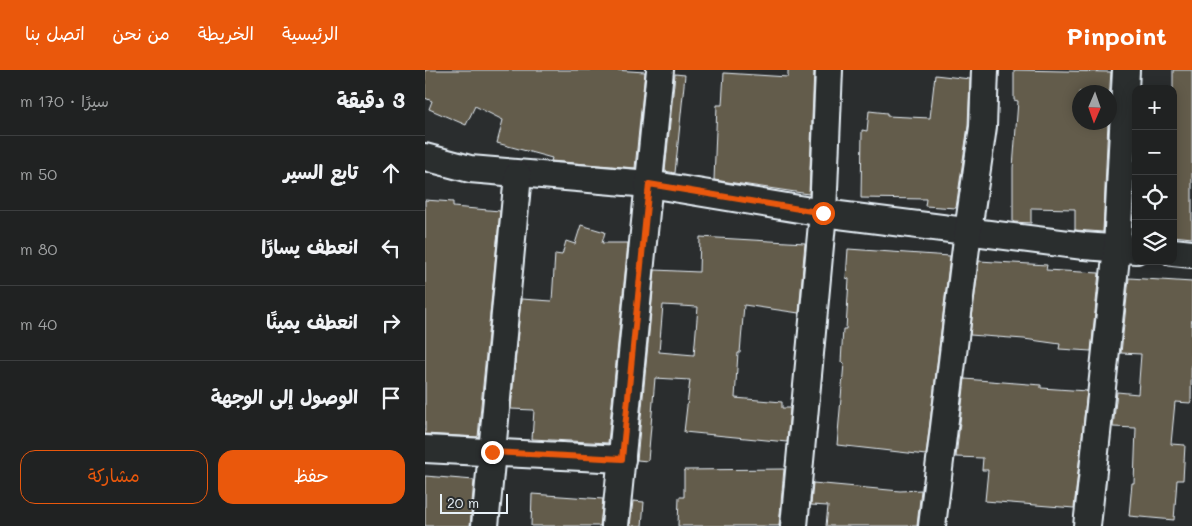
<!DOCTYPE html>
<html lang="ar">
<meta charset="utf-8">
<style>
:root{--surface:#202222;--page:#282a2a;--text:#f1f3f6;--muted:#a2a4a5;--line:#3d3f40;--accent:#ea580c}
body{margin:0;font-family:Mali,"Playpen Sans Arabic",sans-serif;background:var(--page);color:var(--text);direction:rtl}
.controls{position:absolute;right:15px;top:15px;display:grid;overflow:hidden;border-radius:10px;box-shadow:0 2px 12px #0003}
.controls button{width:45px;height:45px;display:grid;place-items:center;padding:0;border:0;border-bottom:1px solid var(--line);background:var(--surface);color:var(--text);font:25px sans-serif}
.compass{position:absolute;left:647px;top:15px;width:45px;height:45px;border-radius:50%;background:var(--surface);box-shadow:0 2px 12px #0003;rotate:182deg}
.scale{position:absolute;left:15px;bottom:12px;width:68px;box-sizing:border-box;padding-left:5px;border:2px solid #e8f1f8;border-top:0;font-size:14px;line-height:18px;white-space:nowrap;color:#e8f1f8;-webkit-text-stroke:4px #2a2d2e;paint-order:stroke}
.stop{position:absolute;width:15px;height:15px;margin:-11px;border:4px solid #ea580c;border-radius:50%;background:#fff}
.stop.end{background:#ea580c;border-color:#fff;box-shadow:0 1px 5px #0008}
.list{margin:0;padding:0;list-style:none}
h2{display:flex;justify-content:space-between;align-items:center;height:65px;margin:0;padding:0 20px;font-size:21px}
h2 small{font-size:16px;font-weight:400;color:var(--muted)}
.list li{display:grid;grid-template-columns:32px 1fr auto;gap:15px;align-items:center;box-sizing:border-box;height:75px;padding:0 20px;border-top:1px solid var(--line)}
.list b{display:block;font-size:19px;white-space:nowrap}
.list em{font-size:16px;font-style:normal;color:var(--muted)}
.actions{display:flex;gap:10px;padding:15px 20px}
.actions a{flex:1;padding:11px 0;border:1px solid var(--accent);border-radius:15px;text-align:center;font-size:18px;color:var(--accent)}
.actions .main{background:var(--accent);color:#fff}
.icon{flex:none;width:28px;height:28px;fill:none;stroke:currentColor;stroke-width:2;stroke-linecap:round;stroke-linejoin:round}
.map{position:relative;flex:none;width:767px;height:456px;overflow:hidden;direction:ltr}
header{display:flex;align-items:center;gap:30px;box-sizing:border-box;height:70px;padding:0 25px;background:var(--accent);color:#fff}
header strong{font-size:24px}
nav{display:flex;gap:28px;margin-inline-start:auto;font-size:18px}
main{display:flex}
aside{flex:1;background:var(--surface)}
.map>svg:first-child{display:block}
.building{fill:#645b4c;stroke:#e8f1f8;fill-rule:evenodd}
.lines{fill:none;stroke-linecap:round;stroke-linejoin:round}
.minor-casing{stroke:#e8f1f8;stroke-width:30}
.minor{stroke:#2a2d2e;stroke-width:26}
.route{stroke:#ea580c;stroke-width:6}
</style>
<header>
<strong>Pinpoint</strong>
<nav><a>الرئيسية</a><a>الخريطة</a><a>من نحن</a><a>اتصل بنا</a></nav>
</header>
<main>
<div class="map">
<svg width="767" height="456" viewBox="0 0 767 456">
<rect width="100%" height="100%" fill="#2a2d2e"/>
<filter id="ink" filterUnits="userSpaceOnUse"><feTurbulence type="fractalNoise" baseFrequency=".02" numOctaves="2"/><feDisplacementMap in="SourceGraphic" scale="10" xChannelSelector="R" yChannelSelector="G"/><feConvolveMatrix kernelMatrix="1 2 1 2 8 2 1 2 1" color-interpolation-filters="sRGB"/></filter>
<g filter="url(#ink)">
<!-- building -->
<g class="building">
<polygon points="0,0 189,0 220,2 210,98 126,91 127,88 72,73 78,50 50,36 41,55 4,39 7,31 0,28"/>
<polygon points="363,0 389,0 384,124 289,110 292,35 297,35 299,3 363,7"/>
<polygon points="589,0 686,2 684,29 684,22 654,22 654,52 683,52 678,162 650,160 650,139 606,138 606,153 588,152 588,98 593,31 589,30"/>
<polygon points="748,0 767,0 767,168 748,166"/>
<polygon points="250,4 260,5 250,103 240,101"/>
<polygon points="510,5 545,9 543,56 531,138 500,136 501,129 436,128 437,60 442,61 444,41 462,43 462,46 505,48"/>
<polygon points="0,130 28,132 28,137 75,141 53,367 0,364"/>
<polygon points="156,155 180,162 177,173 203,173 183,373 107,369 109,340 86,339 96,229 127,231 130,184 137,185 141,171 150,174"/>
<path d="M275,167l105,6 -6,70 -55,-8 -4,48h-2l-3,45 47,4v6h8l-3,34 -103,-10 6,-52 -35,-2 -7,83 -11,-1 18,-190 44,2zM238,235l35,2 -4,48 -35,-3z"/>
<polygon points="423,179 525,186 501,385 412,375 419,293 416,292 418,259 421,259 424,209 421,208"/>
<polygon points="554,191 622,195 621,200 674,203 666,281 634,279 635,274 599,269 545,265"/>
<polygon points="704,208 767,212 766,333 750,332 746,374 760,375 758,410 752,410 749,450 704,446 707,413 709,413 711,358 688,357 692,322 713,324 716,284 696,283"/>
<polygon points="540,309 616,315 616,318 662,321 649,438 560,431 563,400 557,400 558,388 531,387"/>
<polygon points="359,399 354,456 253,456 254,427 259,427 259,400"/>
<polygon points="0,406 49,410 45,456 0,456"/>
<polygon points="388,413 475,421 496,420 492,456 401,456 403,436 386,435"/>
<polygon points="107,424 178,429 175,456 106,456"/>
<polygon points="208,431 219,432 217,456 205,456"/>
</g>
<g class="lines">
<!-- minor casing -->
<g class="minor-casing">
<g id="minor">
<polyline points="0,87 45,99 224,114 398,143 659,176 711,180"/>
<polyline points="748,182 767,184"/>
<polyline points="0,379 197,389"/>
<polyline points="60,456 93,105"/>
<polyline points="190,456 235,0"/>
<polyline points="369,456 398,143 404,0"/>
<polyline points="507,456 543,161 558,57 560,0"/>
<polyline points="662,456 692,178 701,0"/>
</g>
</g>
<!-- minor -->
<use href="#minor" class="minor"/>
</g>
</g>
<g class="lines" filter="url(#ink)">
<!-- route -->
<polyline class="route" points="67,382 197,389 224,114 398,143"/>
</g>
</svg>
<div class="controls">
<button>+</button>
<button>−</button>
<button><svg class="icon" aria-label="locate" viewBox="0 0 24 24"><circle cx="12" cy="12" r="6"/><path d="M12 2v4M12 18v4M2 12h4M18 12h4"/></svg></button>
<button><svg class="icon" aria-label="layers" viewBox="0 0 24 24"><path d="M12 4l9 5-9 5-9-5zM3 14l9 5 9-5"/></svg></button>
</div>
<svg class="compass" viewBox="-18 -18 36 36"><path d="M0-13l5 13h-10z" fill="#e53935"/><path d="M0 13l5-13h-10z" fill="#a2a4a5"/></svg>
<div class="scale">20 m</div>
<div class="stop" style="left:398px;top:143px"></div>
<div class="stop end" style="left:67px;top:382px"></div>
</div>
<aside>
<h2>3 دقيقة<small>سيرًا · 170 m</small></h2>
<ul class="list">
<li><svg class="icon" aria-label="ahead" viewBox="0 0 24 24"><path d="M12 20V5M6 11l6-6 6 6"/></svg><div><b>تابع السير</b></div><em>50 m</em></li>
<li><svg class="icon" aria-label="left" viewBox="0 0 24 24"><path d="M17 20v-9H6M10 6l-5 5 5 5"/></svg><div><b>انعطف يسارًا</b></div><em>80 m</em></li>
<li><svg class="icon" aria-label="right" viewBox="0 0 24 24"><path d="M7 20v-9h11M14 6l5 5-5 5"/></svg><div><b>انعطف يمينًا</b></div><em>40 m</em></li>
<li><svg class="icon" aria-label="arrive" viewBox="0 0 24 24"><path d="M6 21V4h12l-3 4 3 4H6"/></svg><div><b>الوصول إلى الوجهة</b></div></li>
</ul>
<div class="actions"><a class="main">حفظ</a><a>مشاركة</a></div>
</aside>
</main>
